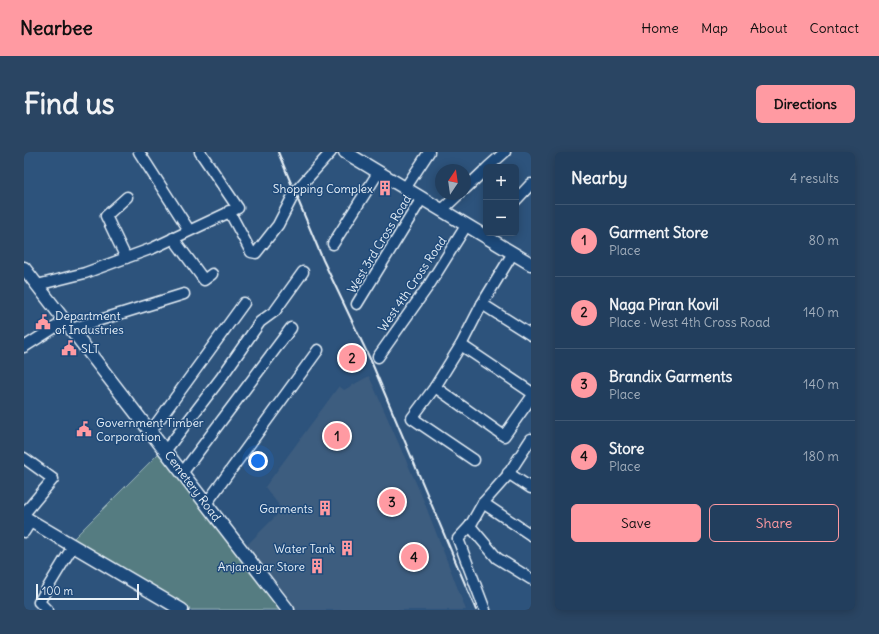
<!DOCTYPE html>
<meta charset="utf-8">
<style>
:root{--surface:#223e5d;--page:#2a4563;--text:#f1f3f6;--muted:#a2aebc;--line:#3f5772;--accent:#ff9aa2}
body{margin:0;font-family:Delius,sans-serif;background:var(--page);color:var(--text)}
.controls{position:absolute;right:12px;top:12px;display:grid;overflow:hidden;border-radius:6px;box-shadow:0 2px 10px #0003}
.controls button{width:36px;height:36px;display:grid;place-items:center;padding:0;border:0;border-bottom:1px solid var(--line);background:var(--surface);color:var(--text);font:20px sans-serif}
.compass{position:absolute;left:411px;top:12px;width:36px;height:36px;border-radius:50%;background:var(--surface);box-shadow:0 2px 10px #0003;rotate:13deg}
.scale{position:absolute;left:12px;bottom:10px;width:103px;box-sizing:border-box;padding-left:4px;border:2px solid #e8f1f8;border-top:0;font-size:11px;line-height:14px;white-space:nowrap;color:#e8f1f8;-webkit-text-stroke:3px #1f4a7a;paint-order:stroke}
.you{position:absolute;left:234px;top:309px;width:14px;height:14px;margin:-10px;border:3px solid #fff;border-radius:50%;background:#1a73e8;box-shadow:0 0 0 6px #1a73e833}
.badge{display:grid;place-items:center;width:26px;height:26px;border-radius:50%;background:var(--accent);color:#111;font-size:13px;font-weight:700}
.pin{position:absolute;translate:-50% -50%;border:2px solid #fff;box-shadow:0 1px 4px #0006}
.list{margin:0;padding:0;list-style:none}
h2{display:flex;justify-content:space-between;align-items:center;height:52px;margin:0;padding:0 16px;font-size:17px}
h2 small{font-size:13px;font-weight:400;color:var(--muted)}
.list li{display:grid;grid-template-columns:26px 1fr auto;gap:12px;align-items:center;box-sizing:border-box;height:72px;padding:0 16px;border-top:1px solid var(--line)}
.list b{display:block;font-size:15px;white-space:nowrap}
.list p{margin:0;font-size:13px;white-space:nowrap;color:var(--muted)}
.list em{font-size:13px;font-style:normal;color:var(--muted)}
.actions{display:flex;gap:8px;padding:12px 16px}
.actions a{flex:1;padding:9px 0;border:1px solid var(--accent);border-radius:6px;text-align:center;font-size:14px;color:var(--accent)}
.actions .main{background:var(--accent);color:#111}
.map{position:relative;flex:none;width:507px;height:458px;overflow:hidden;border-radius:6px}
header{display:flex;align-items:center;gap:24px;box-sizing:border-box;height:56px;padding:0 20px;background:var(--accent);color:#111}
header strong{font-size:19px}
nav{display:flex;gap:22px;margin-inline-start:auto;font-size:14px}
.intro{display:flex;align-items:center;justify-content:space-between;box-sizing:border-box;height:96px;padding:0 24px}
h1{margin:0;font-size:28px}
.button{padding:10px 18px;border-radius:6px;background:var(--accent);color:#111;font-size:14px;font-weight:700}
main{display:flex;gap:24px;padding:0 24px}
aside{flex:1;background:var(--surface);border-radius:6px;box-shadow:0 2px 10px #0003}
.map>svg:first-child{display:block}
.built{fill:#3e5d7f}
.green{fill:#547b81;stroke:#9eb6bc}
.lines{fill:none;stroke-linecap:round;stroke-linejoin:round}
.minor-casing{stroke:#e8f1f8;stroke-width:13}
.major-casing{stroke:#e8f1f8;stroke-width:15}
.minor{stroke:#1f4a7a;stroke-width:10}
.major{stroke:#1f4a7a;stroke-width:12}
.rail{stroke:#e8f1f8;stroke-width:2}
.labels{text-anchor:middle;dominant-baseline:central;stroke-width:3;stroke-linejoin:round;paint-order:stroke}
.poi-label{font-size:12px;fill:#e8f1f8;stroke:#1f4a7a;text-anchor:end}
.street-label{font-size:12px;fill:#e8f1f8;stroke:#1f4a7a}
</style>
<header>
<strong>Nearbee</strong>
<nav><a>Home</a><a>Map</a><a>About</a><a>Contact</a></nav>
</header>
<div class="intro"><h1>Find us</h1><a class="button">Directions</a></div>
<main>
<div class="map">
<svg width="507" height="458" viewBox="0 0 507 458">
<rect width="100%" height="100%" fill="#2d537c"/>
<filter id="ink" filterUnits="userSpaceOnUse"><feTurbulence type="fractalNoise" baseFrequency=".025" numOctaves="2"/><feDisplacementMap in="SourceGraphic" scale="8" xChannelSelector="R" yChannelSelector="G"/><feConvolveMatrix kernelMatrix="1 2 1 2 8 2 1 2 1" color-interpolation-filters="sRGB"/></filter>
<g filter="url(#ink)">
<!-- built -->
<polygon class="built" points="345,224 399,347 442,458 270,458 221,395 256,360 254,352 241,335 315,234 320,238"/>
<!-- green -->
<polygon class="green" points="136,300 261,458 164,458 47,389"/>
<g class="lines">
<!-- minor casing -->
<g class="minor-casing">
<g id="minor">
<polyline points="115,0 165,78"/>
<polyline points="464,15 481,0"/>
<polyline points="382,35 405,0"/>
<polyline points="441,37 462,17"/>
<polyline points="492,48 507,32"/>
<polyline points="418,58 435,42"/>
<polyline points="205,59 227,100 232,101 254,73 271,40 307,0"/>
<polyline points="149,86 180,128 188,122"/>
<polyline points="309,92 354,21"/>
<polyline points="489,101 458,152 437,193 411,235 480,284 507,246"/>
<polyline points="102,106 82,64 103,45"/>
<polyline points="13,133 61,121 129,96 214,56 176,0"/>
<polyline points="333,152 398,46"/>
<polyline points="458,152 507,183"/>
<polyline points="47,177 160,142"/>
<polyline points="437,193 507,240"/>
<polyline points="0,195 41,169"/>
<polyline points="354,205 405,133 442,74"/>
<polyline points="411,235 388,266 450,308"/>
<polyline points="127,279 220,151"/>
<polyline points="142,298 197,226 236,170 251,159 279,120"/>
<polyline points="0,306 29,327 0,362"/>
<polyline points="159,320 267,176"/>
<polyline points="484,321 507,336"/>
<polyline points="459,351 507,383"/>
<polyline points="182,352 294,198"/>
<polyline points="446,374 473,406 507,427"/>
<polyline points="0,380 7,369"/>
<polyline points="23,458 15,450 49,394"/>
<polyline points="461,458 434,387 446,374 459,351 483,324 507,287"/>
</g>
</g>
<!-- major casing -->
<g class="major-casing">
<g id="major">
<polyline points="321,0 507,112"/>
<polyline points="0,116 264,458"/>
<polyline points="0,365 158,458"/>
</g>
</g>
<!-- minor -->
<use href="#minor" class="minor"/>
<!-- major -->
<use href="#major" class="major"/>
<!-- rail -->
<polyline class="rail" points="254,0 299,108 347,209 452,458"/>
</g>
</g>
<!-- icons -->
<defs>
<g id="building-bare" transform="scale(1.2)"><path d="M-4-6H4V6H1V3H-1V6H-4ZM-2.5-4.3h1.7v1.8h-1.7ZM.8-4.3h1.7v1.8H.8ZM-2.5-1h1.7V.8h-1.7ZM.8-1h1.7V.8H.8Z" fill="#ff9aa2" stroke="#1f4a7a" stroke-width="2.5" paint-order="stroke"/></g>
<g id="civic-bare" transform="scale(1.2)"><path d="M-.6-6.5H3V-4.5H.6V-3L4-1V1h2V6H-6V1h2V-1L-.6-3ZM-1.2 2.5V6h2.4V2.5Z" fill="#ff9aa2" stroke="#1f4a7a" stroke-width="2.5" paint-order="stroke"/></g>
</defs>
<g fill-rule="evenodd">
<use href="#building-bare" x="361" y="36"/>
<use href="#civic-bare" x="19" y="170"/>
<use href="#civic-bare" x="45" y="196"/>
<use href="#civic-bare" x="60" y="277"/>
<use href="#building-bare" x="301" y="356"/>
<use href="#building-bare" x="323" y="396"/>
<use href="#building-bare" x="293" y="414"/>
</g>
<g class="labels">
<!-- poi labels -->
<g class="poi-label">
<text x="349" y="36">Shopping Complex</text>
<text x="31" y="163" text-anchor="start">Department<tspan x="31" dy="14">of Industries</tspan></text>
<text x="57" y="196" text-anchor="start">SLT</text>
<text x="72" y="270" text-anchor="start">Government Timber<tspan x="72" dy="14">Corporation</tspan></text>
<text x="289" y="356">Garments</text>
<text x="311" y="396">Water Tank</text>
<text x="281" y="414">Anjaneyar Store</text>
</g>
<!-- street labels -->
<g class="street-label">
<text transform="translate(355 92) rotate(-59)">West 3rd Cross Road</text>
<text transform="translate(388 132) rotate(-56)">West 4th Cross Road</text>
<text transform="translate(169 334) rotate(53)">Cemetery Road</text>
</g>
</g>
</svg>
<div class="controls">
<button>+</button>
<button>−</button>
</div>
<svg class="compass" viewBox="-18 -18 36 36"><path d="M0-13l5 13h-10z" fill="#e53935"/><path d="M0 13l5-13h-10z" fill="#a2aebc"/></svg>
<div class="scale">100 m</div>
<div class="you"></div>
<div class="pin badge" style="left:313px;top:284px">1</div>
<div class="pin badge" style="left:328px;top:206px">2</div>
<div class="pin badge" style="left:368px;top:350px">3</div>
<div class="pin badge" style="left:390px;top:405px">4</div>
</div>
<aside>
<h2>Nearby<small>4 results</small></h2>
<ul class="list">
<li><span class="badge">1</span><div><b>Garment Store</b><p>Place</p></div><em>80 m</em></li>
<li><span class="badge">2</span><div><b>Naga Piran Kovil</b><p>Place · West 4th Cross Road</p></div><em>140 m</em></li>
<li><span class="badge">3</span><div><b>Brandix Garments</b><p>Place</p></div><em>140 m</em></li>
<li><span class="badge">4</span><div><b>Store</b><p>Place</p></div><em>180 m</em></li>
</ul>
<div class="actions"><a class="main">Save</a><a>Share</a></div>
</aside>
</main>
